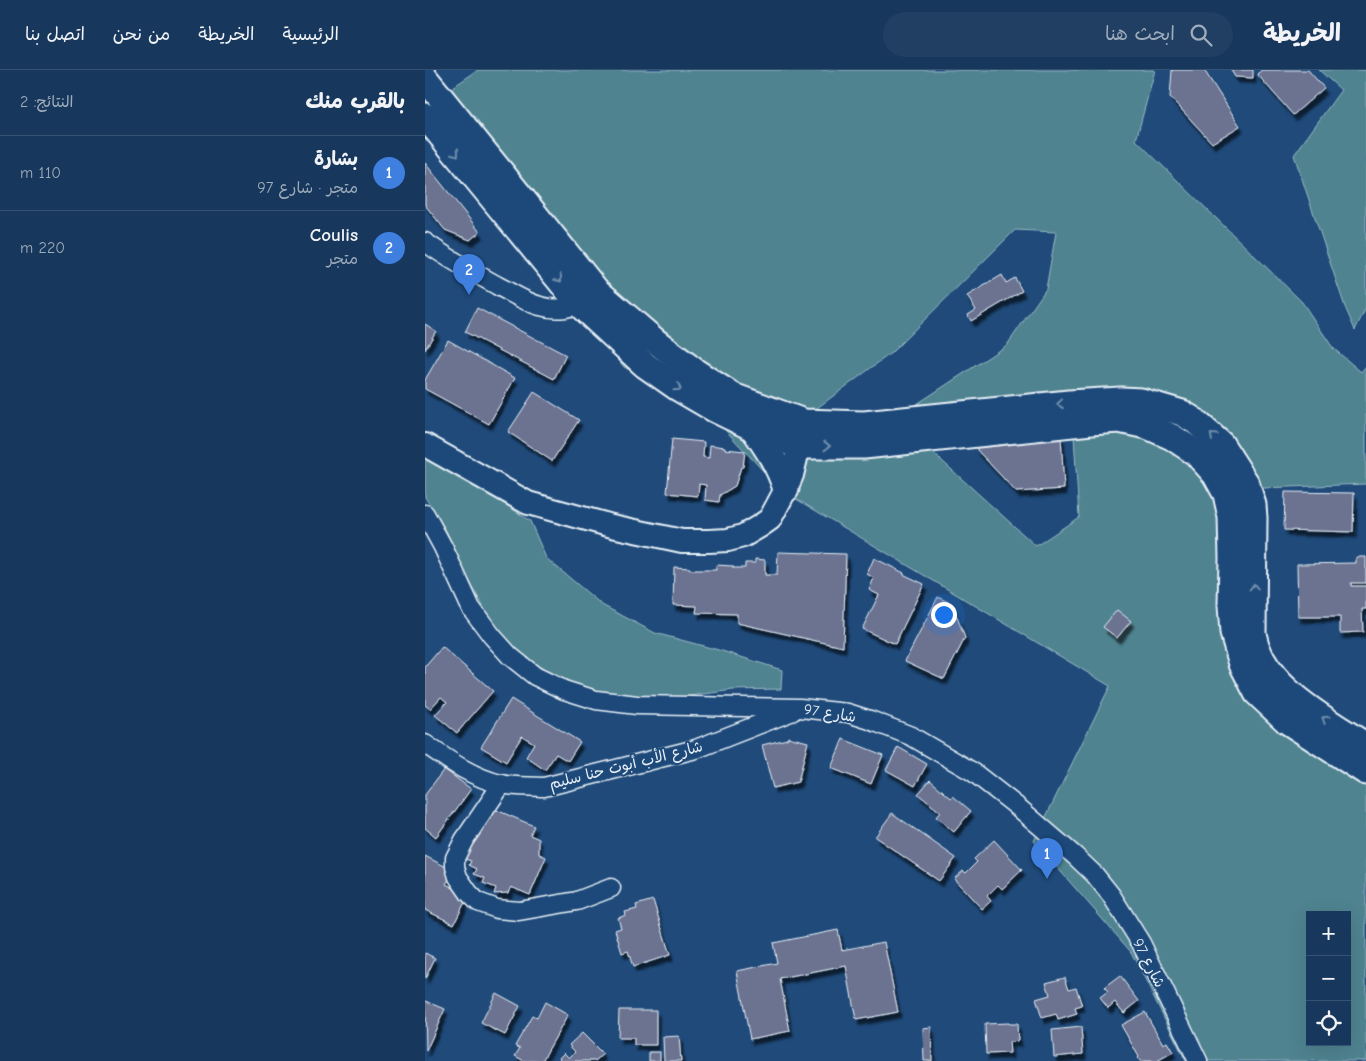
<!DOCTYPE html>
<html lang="ar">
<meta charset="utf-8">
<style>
:root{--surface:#17385c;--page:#203f62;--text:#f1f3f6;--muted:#9eacbb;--line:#365272;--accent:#ff9aa2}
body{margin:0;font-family:"Comic Neue","Playpen Sans Arabic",sans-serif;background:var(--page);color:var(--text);direction:rtl}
.controls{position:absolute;right:15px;bottom:15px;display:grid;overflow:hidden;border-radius:0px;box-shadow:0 5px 20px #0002}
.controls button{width:45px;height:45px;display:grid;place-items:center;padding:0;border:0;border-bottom:1px solid var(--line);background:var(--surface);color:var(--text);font:25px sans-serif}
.you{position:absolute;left:518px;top:544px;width:18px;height:18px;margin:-12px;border:4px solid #fff;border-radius:50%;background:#1a73e8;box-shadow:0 0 0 8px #1a73e833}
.badge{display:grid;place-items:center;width:32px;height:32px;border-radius:50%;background:var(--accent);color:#fff;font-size:16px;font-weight:700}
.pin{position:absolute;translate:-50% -41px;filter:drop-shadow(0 1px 2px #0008)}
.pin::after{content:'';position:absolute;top:26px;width:18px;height:15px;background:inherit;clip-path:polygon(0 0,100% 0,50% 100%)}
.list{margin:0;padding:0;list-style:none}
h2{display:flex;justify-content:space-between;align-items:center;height:65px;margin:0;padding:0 20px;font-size:21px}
h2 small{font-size:16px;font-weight:400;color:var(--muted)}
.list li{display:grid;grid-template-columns:32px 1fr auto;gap:15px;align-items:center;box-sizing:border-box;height:75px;padding:0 20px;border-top:1px solid var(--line)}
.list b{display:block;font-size:19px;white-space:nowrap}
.list p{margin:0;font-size:16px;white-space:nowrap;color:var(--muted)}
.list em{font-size:16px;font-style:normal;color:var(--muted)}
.icon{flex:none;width:28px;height:28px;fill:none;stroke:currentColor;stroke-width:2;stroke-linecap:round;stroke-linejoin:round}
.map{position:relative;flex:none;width:941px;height:991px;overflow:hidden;direction:ltr}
header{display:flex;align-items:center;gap:30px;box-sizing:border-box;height:70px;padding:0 25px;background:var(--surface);border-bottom:1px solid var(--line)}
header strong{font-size:24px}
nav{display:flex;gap:28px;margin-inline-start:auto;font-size:18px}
.search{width:350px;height:45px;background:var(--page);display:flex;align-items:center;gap:12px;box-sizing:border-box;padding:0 18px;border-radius:28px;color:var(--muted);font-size:19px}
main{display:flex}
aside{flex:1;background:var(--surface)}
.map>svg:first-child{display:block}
.green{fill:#4f8390;stroke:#9cbac4;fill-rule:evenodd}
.building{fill:#6c7391;stroke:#e8f1f8;filter:url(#shadow)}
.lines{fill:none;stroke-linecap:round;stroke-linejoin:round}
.minor-casing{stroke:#e8f1f8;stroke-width:21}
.tertiary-casing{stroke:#e8f1f8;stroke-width:26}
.secondary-casing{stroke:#e8f1f8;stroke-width:29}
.minor{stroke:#1f4a7a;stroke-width:18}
.tertiary{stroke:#1f4a7a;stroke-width:22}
.secondary{stroke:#1f4a7a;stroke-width:25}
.oneway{stroke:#6f8dac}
.labels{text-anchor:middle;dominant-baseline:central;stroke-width:4;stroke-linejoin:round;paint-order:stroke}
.street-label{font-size:15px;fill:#e8f1f8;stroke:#1f4a7a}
</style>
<header>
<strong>الخريطة</strong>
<div class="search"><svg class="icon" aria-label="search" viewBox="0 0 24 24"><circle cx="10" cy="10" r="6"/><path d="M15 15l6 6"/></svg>ابحث هنا</div>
<nav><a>الرئيسية</a><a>الخريطة</a><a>من نحن</a><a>اتصل بنا</a></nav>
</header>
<main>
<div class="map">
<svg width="941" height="991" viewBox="0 0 941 991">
<defs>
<filter id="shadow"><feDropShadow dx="3" dy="5.5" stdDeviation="1" flood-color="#0009"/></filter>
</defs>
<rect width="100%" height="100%" fill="#1f4a7a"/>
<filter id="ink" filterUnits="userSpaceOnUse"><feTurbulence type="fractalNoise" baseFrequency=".02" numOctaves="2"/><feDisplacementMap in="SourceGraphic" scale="10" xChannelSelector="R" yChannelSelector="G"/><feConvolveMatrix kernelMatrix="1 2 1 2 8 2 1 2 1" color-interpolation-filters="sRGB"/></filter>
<g filter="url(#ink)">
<!-- green -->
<g class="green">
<path d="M53,0h677l-19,70 166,162 31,46 28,24 5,-6v118l-103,4 -5,147 1,13 107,112v301h-180l-55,-109 -97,-111 76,-155 -329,-196 -68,-73 -89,-50 -199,-255v-6zM590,160l41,2 -10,57 -39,56 -90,59 155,1 7,112 -43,29 -137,-124 -90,-8 82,-61zM885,845h37v127h-37z"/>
<polygon points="894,0 941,0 941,238 930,260 920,237 869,85 916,20"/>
<polygon points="5,388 46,411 105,451 121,488 177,535 230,563 297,581 357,600 356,619 308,620 264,626 216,629 169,622 121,601 92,581 64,547 41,505 21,460 0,427 0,392"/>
</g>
<!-- building -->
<g class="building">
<polygon points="747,0 779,0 815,56 787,73 745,27"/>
<polygon points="806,0 828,0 828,8 810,7"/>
<polygon points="837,0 883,0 899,18 868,45 832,4"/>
<polygon points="0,93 55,162 45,170 20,160 0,135"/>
<polygon points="577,205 581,213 590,208 597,221 546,251 543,245 551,240 542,226"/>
<polygon points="52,238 141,285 129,309 40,262"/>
<polygon points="0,254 11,261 0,280"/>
<polygon points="23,270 90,308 64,354 0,319 0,310"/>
<polygon points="109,322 154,350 127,391 83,362"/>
<polygon points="636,366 639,419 591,422 552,380 552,370"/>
<polygon points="247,369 279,372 278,387 284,388 285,375 300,377 300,379 320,381 318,397 316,397 310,416 295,425 294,432 280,430 281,415 274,414 273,426 242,423"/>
<polygon points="860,422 929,423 928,462 859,460"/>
<polygon points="353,482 421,484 418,577 312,553 312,544 271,543 272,536 248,535 249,497 265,498 265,500 291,500 291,495 308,496 308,498 320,498 320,493 330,493 330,489 340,490 340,505 352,505"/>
<polygon points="931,487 941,487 941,513 926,513 926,516 941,516 941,539 937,539 938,562 915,563 915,547 873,547 872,494 931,493"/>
<polygon points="449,488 479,503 478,504 499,514 470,574 437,559 454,525 444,520 449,508 442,504"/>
<polygon points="513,527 527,534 540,568 519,609 480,591"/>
<polygon points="692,540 706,551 692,568 678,557"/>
<polygon points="17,577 68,621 32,663 10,645 22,632 16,627 5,639 0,635 0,597"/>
<polygon points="86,629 155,672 143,691 131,684 120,700 101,687 109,673 97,666 81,692 56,677"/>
<polygon points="363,667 383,672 373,712 348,718 337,675 362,669"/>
<polygon points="418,669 458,685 446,714 406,698"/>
<polygon points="473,677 502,694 490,716 461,700"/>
<polygon points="19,699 46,719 11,767 0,758 0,725"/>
<polygon points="505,710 526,728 528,726 546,741 529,762 511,747 515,742 493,724"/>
<polygon points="69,739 109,756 105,765 114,769 114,784 121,787 105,825 86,817 83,823 69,824 71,818 58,813 60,808 49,804 52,799 44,795 46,791 40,789 59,745 65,747"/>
<polygon points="467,743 531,788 514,811 450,767"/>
<polygon points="569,770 597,800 577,819 573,815 562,826 566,831 557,839 529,809 538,801 541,803 552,792 549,789"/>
<polygon points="0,786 29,801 21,814 43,826 29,854 0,840"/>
<polygon points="228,830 245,885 208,897 203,881 197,883 190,860 196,858 193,848 201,845 200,842 212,839 211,835"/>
<polygon points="413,860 417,880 459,872 473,942 431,950 421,896 355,909 365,961 325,969 312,901 352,893 348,873"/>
<polygon points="0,883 10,888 0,909"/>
<polygon points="695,906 714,931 699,943 690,932 683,938 675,928 683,922 679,918"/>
<polygon points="640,907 644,919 651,917 657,936 650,938 652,944 633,950 631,944 617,948 611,929 625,925 621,912"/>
<polygon points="71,923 95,936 80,965 56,953"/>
<polygon points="1,931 20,939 1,981 0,932"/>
<polygon points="120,932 143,945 117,991 99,991 90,986 95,978 90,976 107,946 112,948"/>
<polygon points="194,940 231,940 231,975 209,975 209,968 193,968"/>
<polygon points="720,942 738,974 742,972 748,982 732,991 715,991 713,988 714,987 696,955"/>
<polygon points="583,953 584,954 592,954 593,971 584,972 585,983 561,984 560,954"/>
<polygon points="506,957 507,991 499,991 498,958"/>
<polygon points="656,957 658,984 629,987 627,960"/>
<polygon points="157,963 178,984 170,991 137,991 134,988 139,983 144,988 150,982 144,975"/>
<polygon points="254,966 256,991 239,991 238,967"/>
<rect x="224" y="982" width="11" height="9"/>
</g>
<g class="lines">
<!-- minor casing -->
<g class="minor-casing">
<g id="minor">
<path d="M0,172c23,17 48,30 73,44 14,7 27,16 42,20 16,5 35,3 47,-8"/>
<polyline points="0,444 18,477 46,538 67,566 85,586 110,606 139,620 171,630 212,635 375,638 423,643 445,650 486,666 548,702 594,738 650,786 670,805 686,825 716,873 773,991"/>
<path d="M0,674c23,16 48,34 76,40 13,3 28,2 43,3l152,-38 97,-38"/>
<polyline points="77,714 39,770 30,788 30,797 33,807 44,823 53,832 72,839 94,841 152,831 186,818"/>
</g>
</g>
<!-- tertiary casing -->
<g class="tertiary-casing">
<polyline id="tertiary" points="0,375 103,433 187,456 257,471 284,471 303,470 318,466 335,456 345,449 361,419 367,405 378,359"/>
</g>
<!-- secondary casing -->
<g class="secondary-casing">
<g id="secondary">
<path d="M0,8l171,212 58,50 18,14 24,18 37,24 71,26 60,2 205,-21 52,-3 20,1 41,12 13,8 26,23 25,39 7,22 1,13 -1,115c1,5 2,10 4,15 16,44 72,73 109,98"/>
<polyline points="0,46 155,235 220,295 253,318 289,339 328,358 374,376 439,376 666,352 694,350 722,356 747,367 771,383 790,404 801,424 806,447 807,488 806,535 808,563 817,594 832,623 862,651 941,702"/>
<path d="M328,358c14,20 26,38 33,61"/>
</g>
</g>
<!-- minor -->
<use href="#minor" class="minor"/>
<!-- tertiary -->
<use href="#tertiary" class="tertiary"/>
<!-- secondary -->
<use href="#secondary" class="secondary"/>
</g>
<!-- one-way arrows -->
<defs><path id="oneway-chevron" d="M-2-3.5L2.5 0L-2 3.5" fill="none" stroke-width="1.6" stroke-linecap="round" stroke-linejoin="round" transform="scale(1.25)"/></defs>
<g class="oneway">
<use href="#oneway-chevron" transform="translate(31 83) rotate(51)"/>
<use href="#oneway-chevron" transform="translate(134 209) rotate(51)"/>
<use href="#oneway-chevron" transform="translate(253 318) rotate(33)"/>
<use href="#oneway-chevron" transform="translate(635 334) rotate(174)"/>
<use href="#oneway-chevron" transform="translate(788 366) rotate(-138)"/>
<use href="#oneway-chevron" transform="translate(402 376)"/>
<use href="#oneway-chevron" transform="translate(829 517) rotate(-90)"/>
<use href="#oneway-chevron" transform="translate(900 649) rotate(-146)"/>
</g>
</g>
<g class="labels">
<!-- street labels -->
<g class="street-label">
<text transform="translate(405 643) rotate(9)">شارع 97</text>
<text transform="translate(201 695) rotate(-14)">شارع الأب أبوت حنا سليم</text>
<text transform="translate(724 893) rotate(63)">شارع 97</text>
</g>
</g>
</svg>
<div class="controls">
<button>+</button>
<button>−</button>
<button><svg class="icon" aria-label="locate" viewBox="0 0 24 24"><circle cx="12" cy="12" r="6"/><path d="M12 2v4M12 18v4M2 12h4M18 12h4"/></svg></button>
</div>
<div class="you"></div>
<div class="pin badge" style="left:622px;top:809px;background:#3f7fe0">1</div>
<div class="pin badge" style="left:44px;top:225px;background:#3f7fe0">2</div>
</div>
<aside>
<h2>بالقرب منك<small>النتائج: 2</small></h2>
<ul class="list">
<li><span class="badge" style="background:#3f7fe0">1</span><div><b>بشارة</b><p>متجر · شارع 97</p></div><em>110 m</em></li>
<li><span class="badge" style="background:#3f7fe0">2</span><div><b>Coulis</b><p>متجر</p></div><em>220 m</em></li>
</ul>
</aside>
</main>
